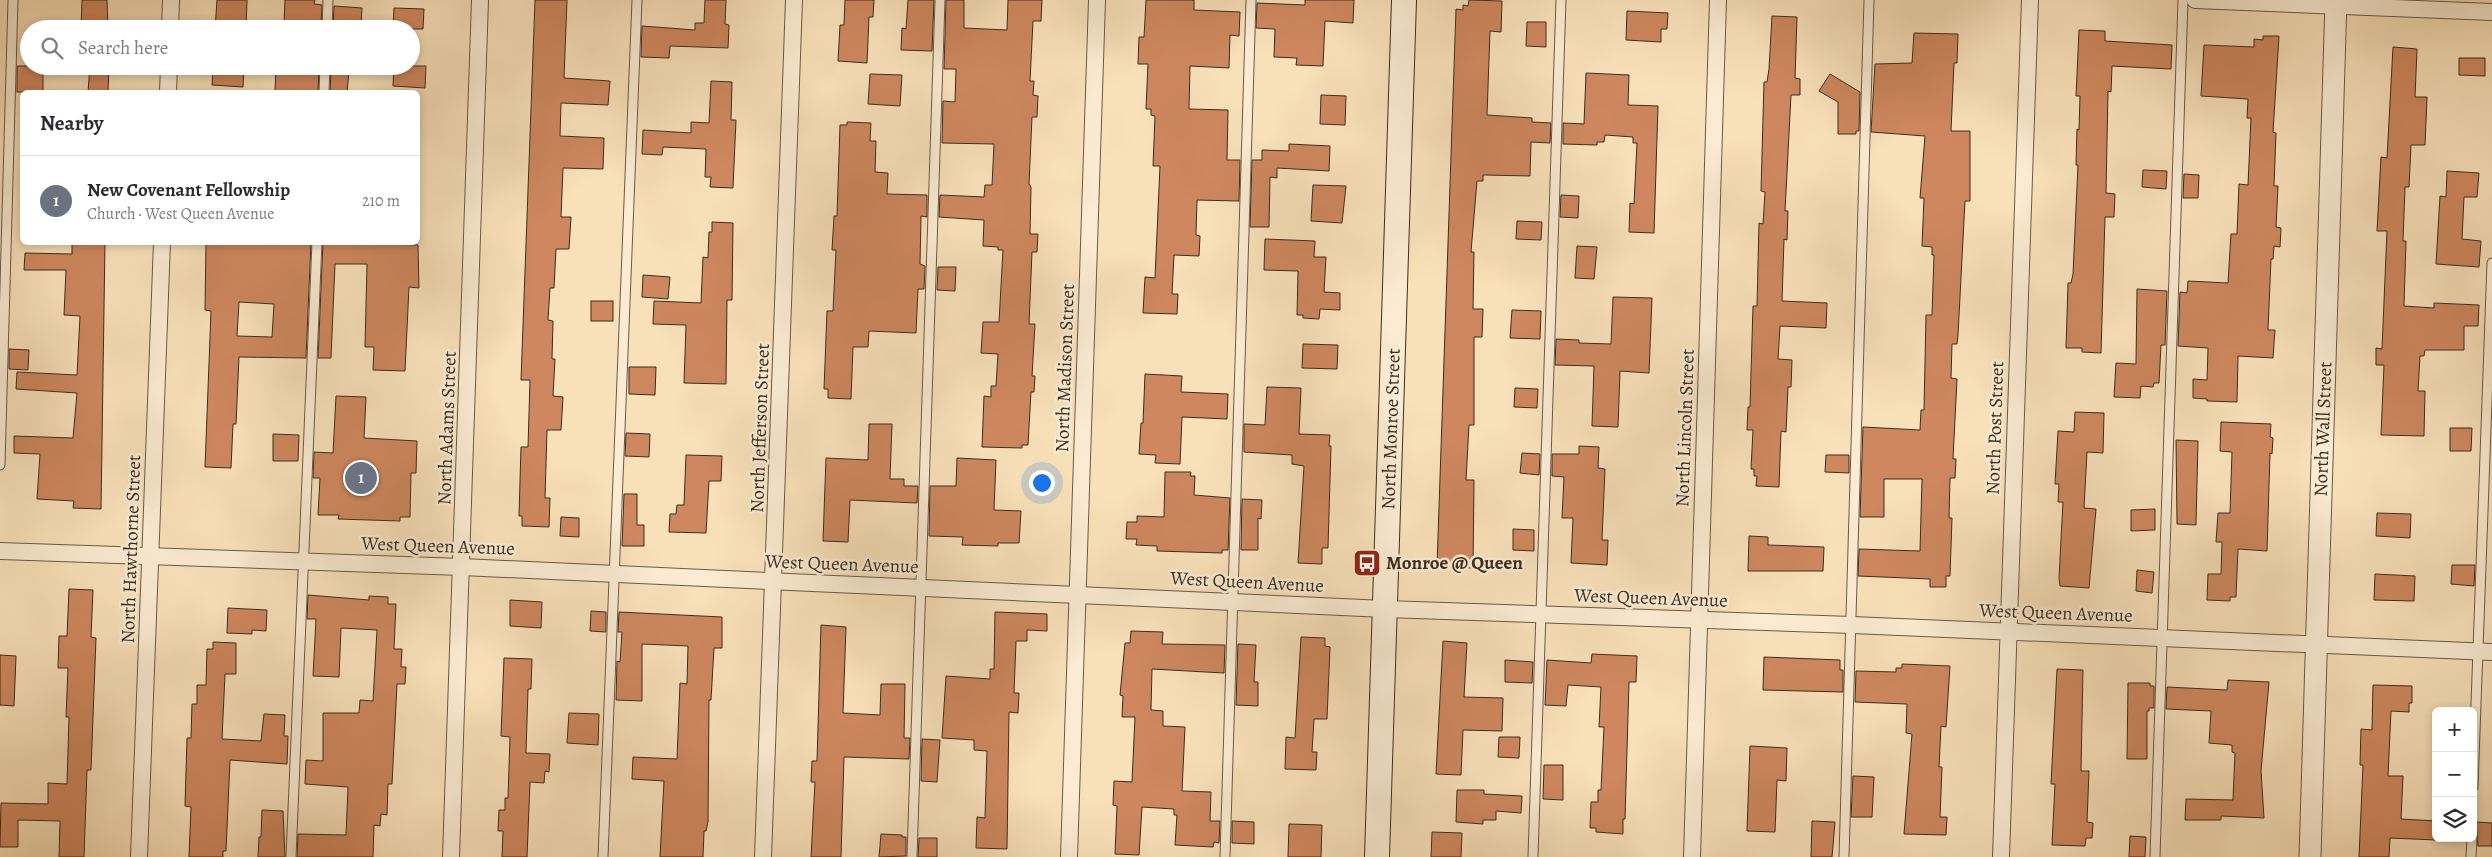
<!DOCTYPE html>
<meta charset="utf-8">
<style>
:root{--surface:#fff;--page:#f7f7f7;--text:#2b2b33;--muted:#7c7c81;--line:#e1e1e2;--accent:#111827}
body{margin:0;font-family:Alegreya,serif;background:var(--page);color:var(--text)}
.controls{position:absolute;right:15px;bottom:15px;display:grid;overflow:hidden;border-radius:8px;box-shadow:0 2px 8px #0003}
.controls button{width:45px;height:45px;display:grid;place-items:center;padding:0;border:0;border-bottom:1px solid var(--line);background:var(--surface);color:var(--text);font:25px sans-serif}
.you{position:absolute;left:1041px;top:482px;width:18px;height:18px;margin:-12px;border:4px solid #fff;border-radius:50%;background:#1a73e8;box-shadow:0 0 0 8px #1a73e833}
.badge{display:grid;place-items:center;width:32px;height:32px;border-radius:50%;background:var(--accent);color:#fff;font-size:16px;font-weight:700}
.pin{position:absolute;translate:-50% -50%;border:2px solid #fff;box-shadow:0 1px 5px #0006}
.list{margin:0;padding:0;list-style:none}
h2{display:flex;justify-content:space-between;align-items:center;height:65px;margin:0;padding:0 20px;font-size:21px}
h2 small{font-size:16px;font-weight:400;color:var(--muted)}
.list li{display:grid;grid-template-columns:32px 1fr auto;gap:15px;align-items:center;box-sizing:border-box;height:90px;padding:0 20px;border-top:1px solid var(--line)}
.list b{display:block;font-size:19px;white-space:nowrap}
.list p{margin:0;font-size:16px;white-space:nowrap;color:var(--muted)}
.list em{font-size:16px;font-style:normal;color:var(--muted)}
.icon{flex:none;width:28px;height:28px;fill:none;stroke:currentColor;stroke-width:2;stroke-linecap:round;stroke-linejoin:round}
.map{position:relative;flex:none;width:2492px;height:857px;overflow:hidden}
.search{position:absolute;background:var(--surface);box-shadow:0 2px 8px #0003;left:20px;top:20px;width:400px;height:55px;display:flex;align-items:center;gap:12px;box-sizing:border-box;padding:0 18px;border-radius:28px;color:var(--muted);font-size:19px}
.panel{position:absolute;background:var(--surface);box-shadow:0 2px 8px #0003;left:20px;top:90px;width:400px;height:155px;border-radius:8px}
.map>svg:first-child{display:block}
.building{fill:#ce875e;stroke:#3a2d21;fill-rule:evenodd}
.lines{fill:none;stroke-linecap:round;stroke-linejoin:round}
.service-casing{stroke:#6a5a47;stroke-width:11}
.minor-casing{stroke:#6a5a47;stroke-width:18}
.tertiary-casing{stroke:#6a5a47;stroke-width:23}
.secondary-casing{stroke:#3a2d21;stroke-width:26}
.service{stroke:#faebd2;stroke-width:9}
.minor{stroke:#faebd2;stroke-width:16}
.tertiary{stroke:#faebd2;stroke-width:21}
.secondary{stroke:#faebd2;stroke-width:24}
.labels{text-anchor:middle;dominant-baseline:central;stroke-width:5;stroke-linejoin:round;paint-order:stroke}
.street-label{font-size:19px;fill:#3a2d21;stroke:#faebd2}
.poi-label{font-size:19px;font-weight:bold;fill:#3a2d21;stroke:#faebd2;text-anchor:start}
</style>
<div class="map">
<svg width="2492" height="857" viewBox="0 0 2492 857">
<rect width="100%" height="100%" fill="#f8e0b9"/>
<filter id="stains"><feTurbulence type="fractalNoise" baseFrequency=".004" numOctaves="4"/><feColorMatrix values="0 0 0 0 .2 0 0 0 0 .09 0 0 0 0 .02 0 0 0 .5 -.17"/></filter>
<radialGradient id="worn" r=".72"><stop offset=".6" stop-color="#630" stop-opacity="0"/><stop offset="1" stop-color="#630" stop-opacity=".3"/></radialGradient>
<!-- building -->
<g class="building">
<polygon points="82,0 107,0 108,29 81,28"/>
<polygon points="217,0 247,0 246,29 215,29"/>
<polygon points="285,0 315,0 314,4 322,5 321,25 284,23"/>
<polygon points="535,0 567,0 564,78 610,81 608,105 561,103 560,136 604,138 603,169 563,168 561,217 571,217 569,249 556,249 554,288 550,288 548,320 553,321 552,359 555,359 553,396 563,397 561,430 547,430 545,498 550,498 549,527 522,526 522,516 519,516 521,447 528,447 530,380 521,380"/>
<polygon points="705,0 726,0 725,24 729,25 728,48 670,46 669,58 641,57 642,26 695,30 695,23 704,23"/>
<polygon points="845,0 874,0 873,17 869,17 867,63 838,61 840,25 844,25"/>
<polygon points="908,0 934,0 932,51 901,50 902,28 906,29"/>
<polygon points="946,0 964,0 964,28 1007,30 1008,0 1042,0 1041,21 1033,21 1030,81 1034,81 1033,95 1038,96 1037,117 1032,117 1029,184 1031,187 1030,234 1038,234 1037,252 1032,252 1029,324 1035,324 1032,376 1035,376 1034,392 1031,392 1028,445 1022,445 1022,448 982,447 984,396 991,397 991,386 996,386 998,354 981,353 983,322 999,322 1003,250 998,250 998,247 983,246 984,220 939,217 940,195 984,197 985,185 992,185 994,144 942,143 943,101 955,102 956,69 944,69"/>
<polygon points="1146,0 1194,0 1194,10 1240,12 1239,36 1230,35 1229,68 1190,66 1189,109 1228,110 1227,160 1240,160 1239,201 1197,200 1196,235 1200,236 1199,256 1174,255 1172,294 1178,294 1177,314 1143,313 1145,277 1155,278 1160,166 1153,166 1155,116 1151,115 1151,109 1146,109 1148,64 1138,64 1139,37 1144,37"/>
<polygon points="1305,0 1354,0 1353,23 1325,21 1323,66 1296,65 1297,58 1274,57 1275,29 1256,28 1257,3 1305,5"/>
<polygon points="1469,0 1502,1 1501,32 1490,31 1487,115 1532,118 1532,122 1551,123 1550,143 1531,142 1530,176 1483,175 1483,181 1477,181 1471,252 1474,252 1473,309 1483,309 1482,337 1474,337 1474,425 1469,425 1466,480 1474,480 1473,568 1437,566 1456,9 1463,10 1463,5 1468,6"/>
<polygon points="334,6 362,8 361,25 349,24 349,29 333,29"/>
<polygon points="394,8 424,9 423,29 393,29"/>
<polygon points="1627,11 1668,13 1667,29 1661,29 1661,42 1626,40"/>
<polygon points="1772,16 1797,17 1795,78 1800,79 1800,95 1791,95 1785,211 1788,211 1787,240 1784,239 1782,301 1827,303 1826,328 1780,326 1778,359 1792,360 1791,387 1788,387 1786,432 1781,431 1779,487 1756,486 1757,476 1754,476 1754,469 1751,469 1753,430 1747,430 1748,407 1750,407 1753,306 1757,306 1759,223 1763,224 1765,192 1761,191 1764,82 1767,82 1769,69"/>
<polygon points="1527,22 1546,22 1546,47 1526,46"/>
<polygon points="2079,30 2105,31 2105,41 2172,45 2171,69 2112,66 2111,92 2108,91 2106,193 2115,194 2114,217 2105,217 2101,353 2082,352 2082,348 2066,348 2068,283 2071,283 2073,274 2078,165 2076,165 2077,129 2079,130 2080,96 2076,96"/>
<polygon points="1914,33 1958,34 1957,63 1954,63 1951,131 1970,131 1970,201 1965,201 1958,335 1957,344 1952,344 1951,378 1957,379 1953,459 1956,459 1955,478 1950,478 1949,518 1952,518 1950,576 1946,576 1946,587 1930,587 1930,579 1858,576 1859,549 1920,551 1922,479 1884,479 1884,517 1860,517 1863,427 1920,430 1921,410 1924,410 1926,315 1932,315 1934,255 1932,255 1932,247 1922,246 1924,198 1920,198 1925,136 1871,132 1875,64 1912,63"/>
<polygon points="2263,36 2279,36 2273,132 2276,133 2274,186 2278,186 2276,227 2281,228 2280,247 2274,246 2273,259 2271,259 2268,330 2275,330 2273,358 2238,356 2237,402 2207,401 2207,399 2193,398 2193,379 2207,380 2208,348 2178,346 2180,292 2187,293 2188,281 2228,283 2231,234 2237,234 2239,184 2248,185 2251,118 2247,118 2248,99 2201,96 2204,45 2254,47 2254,39 2263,40"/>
<polygon points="2393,47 2417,49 2415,97 2427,97 2425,145 2411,145 2409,187 2405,187 2403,241 2406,241 2404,306 2434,308 2434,303 2479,305 2478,326 2464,326 2464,350 2425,350 2424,356 2420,356 2418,391 2425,391 2424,436 2381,435 2384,365 2376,365 2376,348 2382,349 2387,231 2377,231 2381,157 2387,158"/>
<polygon points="2459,58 2485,58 2485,76 2459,75"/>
<rect x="17" y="66" width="26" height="26"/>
<polygon points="90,66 109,66 108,92 88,92"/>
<polygon points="213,66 244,66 243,87 212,85"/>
<polygon points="276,66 300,66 300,69 319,70 318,92 275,92"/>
<polygon points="394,66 426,66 425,88 393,86"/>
<polygon points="331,71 349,72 347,92 330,92"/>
<polygon points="1586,73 1629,75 1628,105 1658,106 1654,233 1629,232 1630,203 1634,204 1637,143 1633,143 1633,137 1605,135 1604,142 1597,142 1597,145 1563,144 1563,123 1584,124"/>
<polygon points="870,74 902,75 900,106 868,104"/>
<polygon points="1830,74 1860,92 1859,131 1856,131 1856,134 1838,134 1838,102 1819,91"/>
<polygon points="711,81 732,82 731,120 736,120 733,188 710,187 711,177 705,177 706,149 663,147 662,155 642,154 643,130 691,133 691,122 709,123"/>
<polygon points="1321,95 1346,96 1345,125 1320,124"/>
<polygon points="847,122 871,123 870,141 876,141 875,172 888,173 887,194 927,195 927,217 921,216 920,264 925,266 924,289 918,289 916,333 869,331 868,347 853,347 851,399 828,398 828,389 824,389 827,311 833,311 836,250 832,250 834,216 837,216 840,125 847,125"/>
<polygon points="1289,144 1330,146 1329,171 1277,168 1277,178 1270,177 1269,227 1250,227 1252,160 1262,160 1262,150 1289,151"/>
<polygon points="2143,170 2167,171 2166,189 2142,187"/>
<polygon points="2447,171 2479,173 2477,197 2464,197 2462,239 2481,241 2479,267 2436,264 2440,196 2446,197"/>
<polygon points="2184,174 2199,175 2198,198 2183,198"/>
<polygon points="1313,185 1346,186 1342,223 1311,221"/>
<polygon points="1561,195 1579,196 1578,218 1560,217"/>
<polygon points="1517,221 1542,222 1541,240 1516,239"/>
<polygon points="712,222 733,223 732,300 727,300 726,384 684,383 686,325 653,324 654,301 701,303 703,257 708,258 709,232 712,232"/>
<polygon points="1265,239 1315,241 1314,257 1326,257 1324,292 1340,293 1340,310 1320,309 1319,319 1303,318 1303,315 1297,315 1298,271 1264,270"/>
<polygon points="72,242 105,242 101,509 73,508 74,501 37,499 40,454 14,453 14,436 73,438 77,393 16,389 17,372 77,375 80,316 64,315 66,270 24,270 25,253 72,254"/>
<path d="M206,242h105l-5,116 -67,-1 -3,67h-3l-2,44 -26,-1 6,-156 -6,-1zM239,302l35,2 -2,33 -35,-1z"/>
<polygon points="323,242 418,245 419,288 409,287 405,371 373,370 374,347 365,347 367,264 335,264 331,358 318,358"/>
<polygon points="1577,246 1597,247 1594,279 1575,278"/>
<polygon points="938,267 956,267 955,291 937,290"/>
<polygon points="643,275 670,277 668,299 642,297"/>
<polygon points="2137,289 2167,291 2165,345 2161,345 2159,383 2154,383 2153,387 2141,386 2140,398 2114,397 2116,363 2136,364"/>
<polygon points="1613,297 1652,298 1649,373 1620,371 1618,427 1592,426 1594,366 1555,365 1556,339 1579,340 1579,343 1611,344"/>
<rect x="591" y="301" width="22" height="20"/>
<polygon points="1512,310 1541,311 1540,339 1510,338"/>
<polygon points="1303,344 1338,345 1337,369 1302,368"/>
<polygon points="9,349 29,350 28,370 9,369"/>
<polygon points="629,367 656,367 655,395 629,394"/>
<polygon points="1145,374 1182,376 1181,392 1228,394 1227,419 1182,417 1180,464 1155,463 1156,455 1139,454 1141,423 1143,423"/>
<polygon points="1267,387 1301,388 1299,434 1330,435 1329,446 1331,446 1328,548 1322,548 1322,564 1298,563 1304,466 1292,464 1292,455 1244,452 1244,424 1265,425"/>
<polygon points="1515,388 1538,389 1537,408 1514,407"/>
<polygon points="336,396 366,397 364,438 417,441 416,473 411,473 410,517 400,517 400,521 338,519 339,515 318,515 320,478 313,478 314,452 333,453"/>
<polygon points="2075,412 2104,413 2103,453 2087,452 2084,508 2096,509 2089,588 2060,586 2059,578 2063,502 2058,502 2059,484 2055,484 2058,431 2074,432"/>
<polygon points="2221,422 2271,424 2270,437 2273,438 2272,454 2270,453 2267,551 2238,549 2236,597 2230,597 2230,601 2207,600 2208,574 2221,574 2222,542 2216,542 2218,513 2230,513 2232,452 2220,451"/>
<polygon points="869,424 892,424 890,479 904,479 904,486 918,486 917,503 850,500 848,542 823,541 826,458 868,460"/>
<polygon points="2450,428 2472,428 2471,451 2450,451"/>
<polygon points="626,433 650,434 649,457 625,456"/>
<polygon points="273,434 299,435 298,461 273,461"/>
<polygon points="2176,440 2198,441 2196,525 2177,524"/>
<polygon points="1579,446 1599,447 1598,468 1605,469 1602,540 1608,540 1607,565 1571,563 1573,518 1562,518 1564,477 1552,476 1552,454 1579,454"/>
<polygon points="1522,453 1540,454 1539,475 1520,473"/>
<polygon points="686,455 722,456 721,481 709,481 706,533 669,532 670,514 676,514 677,505 684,505"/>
<polygon points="1826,455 1849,455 1849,473 1825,472"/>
<polygon points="957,458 996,460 994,510 1021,511 1019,543 998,543 998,546 962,545 963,537 929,536 930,486 956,486"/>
<polygon points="1165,472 1191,472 1190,476 1195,476 1194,495 1230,498 1228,550 1222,550 1222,553 1157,551 1157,546 1136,545 1137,539 1126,539 1127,522 1137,522 1137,516 1164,517"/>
<polygon points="624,494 637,494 637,525 644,525 644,546 622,546"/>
<polygon points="1242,499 1262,500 1261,519 1258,518 1258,550 1241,550"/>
<polygon points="2155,509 2155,530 2131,531 2131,510"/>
<polygon points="2377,513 2411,514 2410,538 2376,536"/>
<polygon points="561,517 579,518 579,537 560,536"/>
<polygon points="1513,529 1534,530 1534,551 1513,550"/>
<polygon points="1749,536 1768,537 1768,545 1824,547 1823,571 1748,571"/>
<polygon points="2452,565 2475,565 2474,586 2451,584"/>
<polygon points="2137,570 2154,572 2152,593 2136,591"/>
<polygon points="2375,574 2415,576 2414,601 2374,600"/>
<polygon points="69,589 93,590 91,637 96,638 91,770 87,770 84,857 59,857 60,821 18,820 18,847 0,847 1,803 48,804 48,783 67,784 69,717 66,717 68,668 58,668 59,636 67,636"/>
<polygon points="308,595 369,600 369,596 388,597 388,604 396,604 394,649 402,649 401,667 406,667 405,684 397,684 392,784 388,784 387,815 381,814 380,826 374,825 373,857 297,857 298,834 346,835 348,787 305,784 306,760 323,761 323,713 359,713 360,700 373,701 377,630 341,628 339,677 313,676 316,619 307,619"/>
<polygon points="510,600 542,602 541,628 510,626"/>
<polygon points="228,608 267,610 266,631 252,630 252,634 227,633"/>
<polygon points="591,611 606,612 606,632 590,631"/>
<polygon points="619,612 722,617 722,648 714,648 711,700 709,700 708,822 706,831 704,831 703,857 660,857 664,781 632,779 633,757 677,759 680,683 687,684 688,646 642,644 642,701 616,700 617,661 620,662 622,632 618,632"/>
<polygon points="995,612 1047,614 1047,631 1027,630 1027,641 1016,641 1014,693 1019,693 1018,713 1009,712 1007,849 976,848 977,817 985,818 987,751 974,750 974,740 942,738 946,676 990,679 990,669 994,669"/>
<polygon points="821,625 846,627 843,713 880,715 881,684 905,684 904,738 910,738 909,759 844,757 841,857 811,857 815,782 811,782 812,761 817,761"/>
<polygon points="1131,631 1163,632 1162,644 1225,645 1224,673 1152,669 1151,710 1163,711 1163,726 1185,727 1182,791 1211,792 1210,821 1220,821 1219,843 1214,842 1213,847 1175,845 1177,815 1174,815 1174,809 1142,807 1139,855 1115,854 1117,806 1113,805 1114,781 1132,782 1135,717 1122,717 1123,696 1120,695 1125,643 1130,643"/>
<polygon points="1301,637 1325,638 1325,646 1330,647 1327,719 1314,719 1312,752 1317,752 1316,770 1285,769 1286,737 1295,738"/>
<polygon points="1443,641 1467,643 1464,697 1503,698 1502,731 1463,730 1461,775 1436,774"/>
<polygon points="213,642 236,643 236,674 225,674 222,739 261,741 264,714 285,715 284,736 288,736 287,764 230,760 226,851 223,851 223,857 189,857 191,807 185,806 187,738 191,738 192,704 197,704 197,685 206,685 207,649 213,649"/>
<polygon points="1238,644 1256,645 1254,682 1258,682 1258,706 1236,705"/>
<polygon points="1592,654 1637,656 1636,682 1629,682 1625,819 1623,819 1623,834 1596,832 1596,828 1590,828 1591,802 1598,802 1598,790 1601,790 1604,727 1599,727 1601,687 1568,685 1566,706 1545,705 1547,660 1591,663"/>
<polygon points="0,655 16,656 14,706 0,705"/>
<polygon points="1764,657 1840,660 1840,670 1843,670 1843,692 1763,690"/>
<polygon points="504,658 532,659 531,689 528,689 526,753 550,754 549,772 545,771 544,783 530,782 527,857 502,857 503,831 498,831 499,810 505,810 505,798 508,798 510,737 501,736"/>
<polygon points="1505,660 1533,662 1532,683 1505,682"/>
<polygon points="1902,664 1950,666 1946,727 1941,726 1939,767 1942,767 1940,817 1947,817 1946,835 1904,834 1912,734 1906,733 1907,704 1855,702 1856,671 1896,672 1896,668 1902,668"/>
<polygon points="2057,669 2083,670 2081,771 2089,771 2087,822 2093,823 2092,838 2086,838 2085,846 2052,845 2055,784 2051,784"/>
<polygon points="2228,680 2269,682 2261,771 2264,818 2221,816 2221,820 2185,820 2186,799 2233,800 2235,753 2232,752 2232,745 2209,743 2211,711 2166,709 2167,687 2227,690"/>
<polygon points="2128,683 2150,683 2150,686 2154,686 2154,708 2149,708 2149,711 2147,711 2147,759 2127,759"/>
<polygon points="2373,685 2412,686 2412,703 2409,703 2409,712 2391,711 2388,776 2403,776 2401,819 2436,821 2436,840 2390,838 2389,857 2359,857 2363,765 2360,765 2361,729 2372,730"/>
<polygon points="569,713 599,714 598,745 567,743"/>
<polygon points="1499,737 1520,737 1519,758 1498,757"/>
<polygon points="922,739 940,740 937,782 921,781"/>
<polygon points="1750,746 1787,748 1786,781 1777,780 1775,832 1747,831"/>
<polygon points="1544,765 1563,765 1563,800 1543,799"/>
<polygon points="1853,776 1874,777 1872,817 1851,817"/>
<polygon points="1457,790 1484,790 1484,794 1522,796 1521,813 1496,811 1496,820 1483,820 1483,824 1456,822"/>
<polygon points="262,810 283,811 285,857 258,857 259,837 261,837"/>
<polygon points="1232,821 1254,822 1254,844 1232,843"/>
<polygon points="1812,821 1835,822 1832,857 1811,857"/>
<polygon points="2476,822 2492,823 2492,846 2478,846"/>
<polygon points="1289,824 1322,825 1321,857 1288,857"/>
<polygon points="1432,832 1462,833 1461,857 1431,857"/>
<polygon points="881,834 902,835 902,837 906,837 906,856 879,857"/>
<polygon points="2130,836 2146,837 2145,857 2129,857"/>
<polygon points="919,838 937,838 937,857 918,857"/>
</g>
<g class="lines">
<!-- service casing -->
<g class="service-casing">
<g id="service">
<polyline points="327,29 328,0"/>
<polyline points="324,92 325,66"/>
<polyline points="0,465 13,0"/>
<polyline points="2473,787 2492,263"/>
<polyline points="291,857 317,242"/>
<polyline points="603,857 637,0"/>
<polyline points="912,857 940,0"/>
<polyline points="1225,857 1251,0"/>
<polyline points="1533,857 1561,0"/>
<polyline points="1844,857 1869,0"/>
<polyline points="2155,857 2183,0"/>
<polyline points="2471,857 2472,838"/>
</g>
</g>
<!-- minor casing -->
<g class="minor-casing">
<g id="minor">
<polyline points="2195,0 2492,12"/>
<polyline points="170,29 171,0"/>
<polyline points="168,92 169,66"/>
<polyline points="0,551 462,567 1385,609 1852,625 2492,652"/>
<polyline points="139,857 162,242"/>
<polyline points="451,857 480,0"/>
<polyline points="763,857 794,0"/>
<polyline points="1069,857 1097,0"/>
<polyline points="1692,857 1718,0"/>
<polyline points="2001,857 2030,0"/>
</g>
</g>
<!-- tertiary casing -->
<g class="tertiary-casing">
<polyline id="tertiary" points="2310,857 2336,0"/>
</g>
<!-- secondary casing -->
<g class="secondary-casing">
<polyline id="secondary" points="1377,857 1404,0"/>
</g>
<!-- service -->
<use href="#service" class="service"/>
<!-- minor -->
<use href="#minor" class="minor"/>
<!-- tertiary -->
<use href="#tertiary" class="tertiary"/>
<!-- secondary -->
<use href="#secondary" class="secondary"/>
</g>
<!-- icons -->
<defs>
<g id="bus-square" transform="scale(1.4375)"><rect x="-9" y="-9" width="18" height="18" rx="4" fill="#8f2418" stroke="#faebd2"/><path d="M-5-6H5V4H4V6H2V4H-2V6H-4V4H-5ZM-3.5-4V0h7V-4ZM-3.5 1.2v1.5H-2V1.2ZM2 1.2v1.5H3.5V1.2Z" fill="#fff"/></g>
</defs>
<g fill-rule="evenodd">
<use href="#bus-square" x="1367" y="563"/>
</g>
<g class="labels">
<!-- street labels -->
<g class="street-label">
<text transform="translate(1065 368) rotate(-88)">North Madison Street</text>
<text transform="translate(447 428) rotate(-88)">North Adams Street</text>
<text transform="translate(760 428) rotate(-88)">North Jefferson Street</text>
<text transform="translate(1685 428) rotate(-88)">North Lincoln Street</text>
<text transform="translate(1995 428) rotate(-88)">North Post Street</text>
<text transform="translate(1391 429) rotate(-88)">North Monroe Street</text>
<text transform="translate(2323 429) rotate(-88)">North Wall Street</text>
<text transform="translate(438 546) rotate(2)">West Queen Avenue</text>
<text transform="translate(131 549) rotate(-88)">North Hawthorne Street</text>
<text transform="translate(842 564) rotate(2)">West Queen Avenue</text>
<text transform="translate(1247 582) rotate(3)">West Queen Avenue</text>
<text transform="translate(1651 598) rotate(2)">West Queen Avenue</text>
<text transform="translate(2056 613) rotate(2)">West Queen Avenue</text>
</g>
<!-- poi labels -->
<g class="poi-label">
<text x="1386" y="563">Monroe @ Queen</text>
</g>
</g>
<rect width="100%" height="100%" filter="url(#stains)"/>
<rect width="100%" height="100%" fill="url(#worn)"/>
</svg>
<div class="controls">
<button>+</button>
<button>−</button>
<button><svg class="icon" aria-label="layers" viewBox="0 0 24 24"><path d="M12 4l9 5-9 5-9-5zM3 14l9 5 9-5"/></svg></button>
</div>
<div class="you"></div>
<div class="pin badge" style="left:361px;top:478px;background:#6b7280">1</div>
<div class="search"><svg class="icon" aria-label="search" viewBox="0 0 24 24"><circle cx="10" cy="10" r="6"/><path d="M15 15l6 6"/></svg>Search here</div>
<section class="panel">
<h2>Nearby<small></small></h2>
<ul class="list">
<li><span class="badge" style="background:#6b7280">1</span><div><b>New Covenant Fellowship</b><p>Church · West Queen Avenue</p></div><em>210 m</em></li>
</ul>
</section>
</div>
